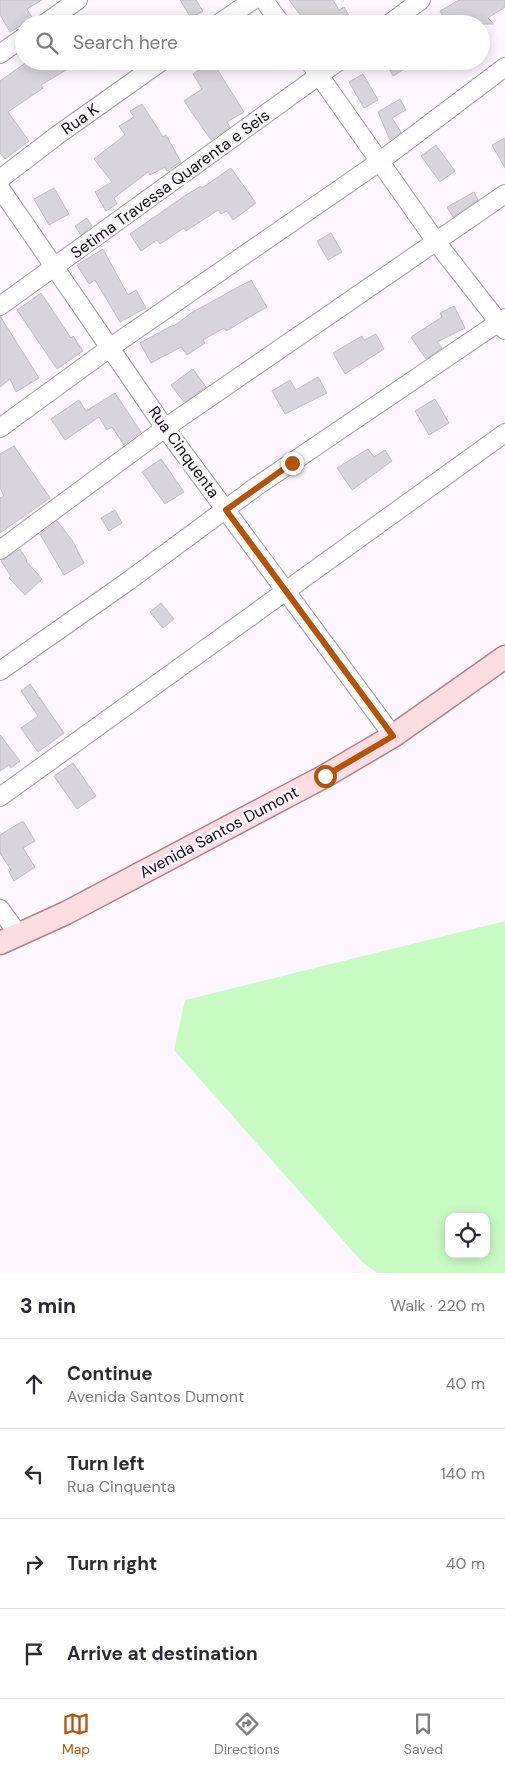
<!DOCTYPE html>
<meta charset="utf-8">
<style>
:root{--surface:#fff;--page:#f7f7f7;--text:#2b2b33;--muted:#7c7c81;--line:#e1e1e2;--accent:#b45309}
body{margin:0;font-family:"DM Sans",sans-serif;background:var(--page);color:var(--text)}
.controls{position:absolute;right:15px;bottom:15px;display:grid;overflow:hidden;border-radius:10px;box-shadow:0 2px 12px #0003}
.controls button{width:45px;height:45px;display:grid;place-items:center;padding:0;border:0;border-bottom:1px solid var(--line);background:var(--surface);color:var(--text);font:25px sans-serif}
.stop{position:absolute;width:15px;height:15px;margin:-11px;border:4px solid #b45309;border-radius:50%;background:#fff}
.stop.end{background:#b45309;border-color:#fff;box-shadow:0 1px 5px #0008}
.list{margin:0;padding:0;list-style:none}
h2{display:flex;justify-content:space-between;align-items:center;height:65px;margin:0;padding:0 20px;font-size:21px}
h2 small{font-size:16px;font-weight:400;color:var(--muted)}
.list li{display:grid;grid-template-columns:32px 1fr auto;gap:15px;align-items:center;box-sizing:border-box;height:90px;padding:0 20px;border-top:1px solid var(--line)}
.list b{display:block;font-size:19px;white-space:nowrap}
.list p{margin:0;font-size:16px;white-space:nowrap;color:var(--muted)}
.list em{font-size:16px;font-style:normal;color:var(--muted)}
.icon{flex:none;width:28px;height:28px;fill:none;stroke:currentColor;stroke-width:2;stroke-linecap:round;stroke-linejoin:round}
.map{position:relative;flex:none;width:505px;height:1273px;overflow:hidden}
.search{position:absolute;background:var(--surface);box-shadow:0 2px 12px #0003;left:15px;right:15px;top:15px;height:55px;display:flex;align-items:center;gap:12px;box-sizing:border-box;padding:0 18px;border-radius:28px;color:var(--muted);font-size:19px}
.sheet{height:425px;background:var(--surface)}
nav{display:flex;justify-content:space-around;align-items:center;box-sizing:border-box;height:70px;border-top:1px solid var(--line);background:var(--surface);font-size:14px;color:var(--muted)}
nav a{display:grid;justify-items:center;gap:2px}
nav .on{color:var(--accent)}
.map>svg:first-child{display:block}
.green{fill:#c8fbc4;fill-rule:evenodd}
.building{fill:#d7d4dd;stroke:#c0bdc5}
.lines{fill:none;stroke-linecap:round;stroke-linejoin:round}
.minor-casing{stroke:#a39da4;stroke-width:20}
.major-casing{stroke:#a8848b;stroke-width:25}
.minor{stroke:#fff;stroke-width:18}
.major{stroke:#fddce2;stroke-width:22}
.route{stroke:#b45309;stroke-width:6}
.labels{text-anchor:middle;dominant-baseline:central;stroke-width:5;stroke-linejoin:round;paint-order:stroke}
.street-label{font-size:16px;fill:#0f0d0f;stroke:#fdf6fe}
</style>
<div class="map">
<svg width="505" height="1273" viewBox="0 0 505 1273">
<rect width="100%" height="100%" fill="#fdf6fe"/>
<!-- green -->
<path class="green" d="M505,921v352h-128l-15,-11 -188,-212 11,-50zM449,1217h37v37h-37z"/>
<!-- building -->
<g class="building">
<polygon points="0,0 42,0 27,9 33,19 10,32 0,15"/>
<polygon points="180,0 196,0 203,11 191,18"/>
<polygon points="289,0 333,0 339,10 344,7 354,24 307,24"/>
<polygon points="459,0 505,0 505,7 488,18 494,24 447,24 440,11"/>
<polygon points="28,61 64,61 68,69 41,85 43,88 8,112 29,141 5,159 0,153 0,81"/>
<polygon points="194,61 212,61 244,112 227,122 230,127 211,140 184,101 202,89 193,74 199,70"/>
<polygon points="385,61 397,61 403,70 393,76"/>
<polygon points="363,74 378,100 364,108 349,82"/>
<polygon points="400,99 406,110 392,118 401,132 390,140 378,112"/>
<polygon points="142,104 163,137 166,135 181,162 167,171 165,167 150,175 148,172 114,198 117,204 106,211 95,192 112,182 94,159 125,135 119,126 134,117 130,111"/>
<polygon points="505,138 505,168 492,145"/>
<polygon points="436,145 455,171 440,182 421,156"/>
<polygon points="231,168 256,203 233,220 227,211 221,214 218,210 186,231 184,228 160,244 157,240 141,251 130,234 186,195 201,186 202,188"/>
<polygon points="54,188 69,214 49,225 34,199"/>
<polygon points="474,192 478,200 453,217 447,207"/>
<polygon points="87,218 92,226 81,235 75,226"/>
<polygon points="331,233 342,252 328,260 317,241"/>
<polygon points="103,249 128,295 136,290 146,308 120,322 95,280 89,284 77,265"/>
<polygon points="251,280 267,307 226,331 224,328 203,340 205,343 187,355 181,347 151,363 140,343 173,325 174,326 191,313"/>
<polygon points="41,293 71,338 73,336 83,351 57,369 17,310"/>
<polygon points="454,306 465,328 437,342 442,348 426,359 411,337 442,317 440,313"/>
<polygon points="0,316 39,378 16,392 10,379 0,387"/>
<polygon points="376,334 384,349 345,374 333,353 362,336 364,340"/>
<polygon points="193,369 206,387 184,402 171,385"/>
<polygon points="318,377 327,393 285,414 272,391 290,380 296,390"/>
<polygon points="115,393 141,432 124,445 112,427 107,430 99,417 65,440 51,419 79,400 86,411"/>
<polygon points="435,399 449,423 429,435 415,411"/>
<polygon points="14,446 50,498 0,533 0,498 4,496 0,488 0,454"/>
<polygon points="368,449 374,457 385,450 392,461 352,490 337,468"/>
<polygon points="161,459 184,492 165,504 142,472"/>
<polygon points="115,510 122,523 109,531 101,518"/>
<polygon points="57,521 72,540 84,563 64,575 40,534"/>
<polygon points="20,549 27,560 26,561 42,579 25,595 9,578 11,576 1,561"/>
<polygon points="161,603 174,619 163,628 150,612"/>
<polygon points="30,684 64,733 38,752 21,728 38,716 21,691"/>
<polygon points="0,735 20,761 11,768 9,765 0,771"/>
<polygon points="73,763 96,796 77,809 54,776"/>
<polygon points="23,821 35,841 23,848 35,867 14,881 9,872 11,870 0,853 0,835"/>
</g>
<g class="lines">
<!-- minor casing -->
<g class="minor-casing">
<g id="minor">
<polyline points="264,0 281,24"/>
<polyline points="44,24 78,0"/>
<polyline points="218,24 253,0"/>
<polyline points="389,24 421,0"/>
<polyline points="0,54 24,37"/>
<polyline points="309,61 437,243 505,330"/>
<polyline points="0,179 59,134 162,61"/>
<polyline points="0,188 165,428 393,736"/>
<polyline points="0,306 339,61"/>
<polyline points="0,428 111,347 379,162 505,67"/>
<polyline points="0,550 165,428 505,194"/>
<polyline points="0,671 127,582 257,486 505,318"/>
<polyline points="0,797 505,433"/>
<polyline points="0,909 19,935"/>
</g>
</g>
<!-- major casing -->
<g class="major-casing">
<polyline id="major" points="0,943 66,913 325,776 393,736 505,657"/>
</g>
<!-- minor -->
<use href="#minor" class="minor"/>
<!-- major -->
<use href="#major" class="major"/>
</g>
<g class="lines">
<!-- route -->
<polyline class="route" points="292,463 226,510 393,736 325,776"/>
</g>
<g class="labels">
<!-- street labels -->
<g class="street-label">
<text transform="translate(80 119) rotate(-35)">Rua K</text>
<text transform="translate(170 184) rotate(-36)">Setima Travessa Quarenta e Seis</text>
<text transform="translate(184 452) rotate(54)">Rua Cinquenta</text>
<text transform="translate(219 832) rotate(-28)">Avenida Santos Dumont</text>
</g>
</g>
</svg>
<div class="controls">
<button><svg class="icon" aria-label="locate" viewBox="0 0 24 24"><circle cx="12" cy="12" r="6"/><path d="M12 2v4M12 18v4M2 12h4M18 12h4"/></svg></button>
</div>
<div class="stop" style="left:325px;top:776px"></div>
<div class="stop end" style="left:292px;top:463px"></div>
<div class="search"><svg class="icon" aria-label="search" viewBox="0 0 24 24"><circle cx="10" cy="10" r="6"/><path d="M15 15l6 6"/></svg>Search here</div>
</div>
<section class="sheet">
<h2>3 min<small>Walk · 220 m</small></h2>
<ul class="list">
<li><svg class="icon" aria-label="ahead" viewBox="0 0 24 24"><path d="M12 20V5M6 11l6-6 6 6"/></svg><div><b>Continue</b><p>Avenida Santos Dumont</p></div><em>40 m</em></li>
<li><svg class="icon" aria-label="left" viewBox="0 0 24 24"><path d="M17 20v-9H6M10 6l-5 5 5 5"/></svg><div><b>Turn left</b><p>Rua Cinquenta</p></div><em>140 m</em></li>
<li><svg class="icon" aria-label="right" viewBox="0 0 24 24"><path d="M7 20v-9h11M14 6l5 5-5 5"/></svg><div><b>Turn right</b></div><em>40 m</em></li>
<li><svg class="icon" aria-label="arrive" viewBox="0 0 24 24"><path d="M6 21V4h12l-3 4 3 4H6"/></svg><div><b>Arrive at destination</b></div></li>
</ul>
</section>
<nav>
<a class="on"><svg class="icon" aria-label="map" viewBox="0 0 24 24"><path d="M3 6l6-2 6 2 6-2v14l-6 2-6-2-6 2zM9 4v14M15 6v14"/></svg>Map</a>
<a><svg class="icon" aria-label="directions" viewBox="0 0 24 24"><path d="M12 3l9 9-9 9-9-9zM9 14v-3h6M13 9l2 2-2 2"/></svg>Directions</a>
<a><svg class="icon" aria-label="saved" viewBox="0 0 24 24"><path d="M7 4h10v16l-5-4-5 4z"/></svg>Saved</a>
</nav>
